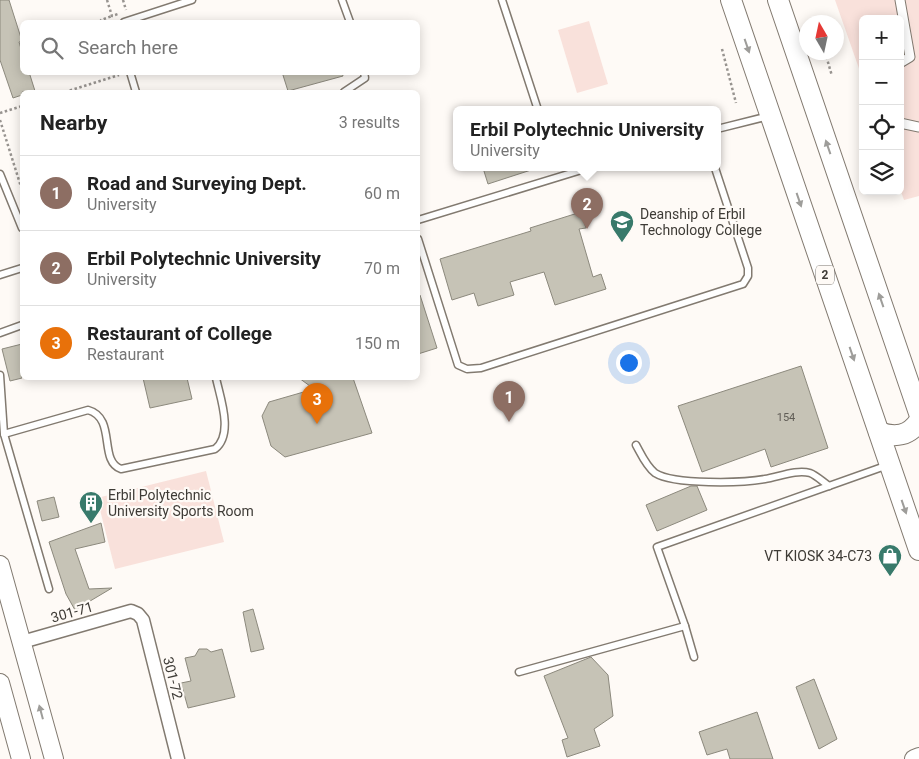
<!DOCTYPE html>
<meta charset="utf-8">
<style>
:root{--surface:#fff;--page:#f6f6f6;--text:#222;--muted:#767676;--line:#e0e0e0;--accent:#0f766e}
body{margin:0;font-family:Roboto,sans-serif;background:var(--page);color:var(--text)}
.controls{position:absolute;right:15px;top:15px;display:grid;overflow:hidden;border-radius:8px;box-shadow:0 2px 12px #0003}
.controls button{width:45px;height:45px;display:grid;place-items:center;padding:0;border:0;border-bottom:1px solid var(--line);background:var(--surface);color:var(--text);font:25px sans-serif}
.compass{position:absolute;left:799px;top:15px;width:45px;height:45px;border-radius:50%;background:var(--surface);box-shadow:0 2px 12px #0003;rotate:351deg}
.you{position:absolute;left:628px;top:362px;width:18px;height:18px;margin:-12px;border:4px solid #fff;border-radius:50%;background:#1a73e8;box-shadow:0 0 0 8px #1a73e833}
.badge{display:grid;place-items:center;width:32px;height:32px;border-radius:50%;background:var(--accent);color:#fff;font-size:16px;font-weight:700}
.pin{position:absolute;translate:-50% -41px;filter:drop-shadow(0 1px 2px #0008)}
.pin::after{content:'';position:absolute;top:26px;width:18px;height:15px;background:inherit;clip-path:polygon(0 0,100% 0,50% 100%)}
.popup{position:absolute;left:453px;top:106px;width:268px;height:65px;box-sizing:border-box;display:grid;place-content:center;border-radius:8px;background:var(--surface);filter:drop-shadow(0 1px 4px #0005);font-size:16px;white-space:nowrap;color:var(--muted)}
.popup b{font-size:19px;color:var(--text)}
.popup::after{content:'';position:absolute;left:50%;top:100%;margin-left:-10px;border:10px solid transparent;border-top-color:var(--surface)}
.list{margin:0;padding:0;list-style:none}
h2{display:flex;justify-content:space-between;align-items:center;height:65px;margin:0;padding:0 20px;font-size:21px}
h2 small{font-size:16px;font-weight:400;color:var(--muted)}
.list li{display:grid;grid-template-columns:32px 1fr auto;gap:15px;align-items:center;box-sizing:border-box;height:75px;padding:0 20px;border-top:1px solid var(--line)}
.list b{display:block;font-size:19px;white-space:nowrap}
.list p{margin:0;font-size:16px;white-space:nowrap;color:var(--muted)}
.list em{font-size:16px;font-style:normal;color:var(--muted)}
.icon{flex:none;width:28px;height:28px;fill:none;stroke:currentColor;stroke-width:2;stroke-linecap:round;stroke-linejoin:round}
.map{position:relative;flex:none;width:919px;height:759px;overflow:hidden}
.search{position:absolute;background:var(--surface);box-shadow:0 2px 12px #0003;left:20px;top:20px;width:400px;height:55px;display:flex;align-items:center;gap:12px;box-sizing:border-box;padding:0 18px;border-radius:8px;color:var(--muted);font-size:19px}
.panel{position:absolute;background:var(--surface);box-shadow:0 2px 12px #0003;left:20px;top:90px;width:400px;height:290px;border-radius:8px}
.map>svg:first-child{display:block}
.green{fill:#f9e1db}
.building{fill:#c6c3b6;stroke:#8c897d}
.lines{fill:none;stroke-linecap:round;stroke-linejoin:round}
.service-casing{stroke:#827a70;stroke-width:9}
.pedestrian-casing{stroke:#827a70;stroke-width:11}
.minor-casing{stroke:#827a70;stroke-width:15}
.secondary-casing{stroke:#827a70;stroke-width:20}
.trunk-casing{stroke:#827a70;stroke-width:22}
.path{stroke:#989490;stroke-width:2.5;stroke-dasharray:2.5 2.5;stroke-linecap:butt}
.service{stroke:#fff;stroke-width:6}
.pedestrian{stroke:#fff;stroke-width:9}
.minor{stroke:#fff;stroke-width:12}
.secondary{stroke:#fff;stroke-width:18}
.trunk{stroke:#fff;stroke-width:20}
.oneway{fill:#9e9d9a}
.labels{text-anchor:middle;dominant-baseline:central;stroke-width:4.5;stroke-linejoin:round;paint-order:stroke}
.number-label{font-size:11px;fill:#605d56}
.shield{fill:#fefaf6;stroke:#787470;stroke-width:1}
.shield-label{font-size:12px;font-weight:bold;fill:#3e3b36}
.poi-label{font-size:14px;fill:#3e3b36;stroke:#fefaf6;text-anchor:start}
.street-label{font-size:14px;fill:#3e3b36;stroke:#fefaf6}
</style>
<div class="map">
<svg width="919" height="759" viewBox="0 0 919 759">
<rect width="100%" height="100%" fill="#fefaf6"/>
<!-- green -->
<g class="green">
<polygon points="835,0 919,0 919,196 904,200 900,189 900,19 863,19 863,80"/>
<polygon points="589,21 608,84 577,93 558,30"/>
<polygon points="206,471 224,542 115,569 97,498"/>
</g>
<!-- building -->
<g class="building">
<polygon points="0,0 9,0 22,41 19,42 22,52 22,72 29,72 35,91 22,92 22,95 13,98 0,60"/>
<polygon points="282,72 342,72 343,76 288,91"/>
<polygon points="483,168 531,168 531,170 488,184"/>
<polygon points="581,212 586,228 579,229 593,277 601,274 606,289 555,305 544,272 510,282 514,295 478,306 474,293 452,300 440,259 531,231 530,228"/>
<polygon points="418,295 420,295 437,348 418,354"/>
<polygon points="22,344 22,378 10,381 2,349"/>
<polygon points="801,366 828,448 771,467 765,449 702,472 678,406"/>
<polygon points="143,378 187,378 192,399 150,408"/>
<polygon points="299,378 353,378 372,433 285,457 271,446 262,416 269,402 314,389"/>
<polygon points="691,486 697,486 707,510 657,531 646,505"/>
<polygon points="54,497 59,517 42,521 37,501"/>
<polygon points="101,523 105,542 75,549 89,589 112,588 75,610 66,594 49,542"/>
<polygon points="253,609 264,649 251,652 243,612"/>
<polygon points="199,649 207,649 211,652 222,649 235,697 188,708 181,683 191,681 185,658 195,656"/>
<polygon points="591,657 608,675 613,716 594,729 600,746 567,757 562,740 568,738 544,676"/>
<polygon points="814,679 837,739 819,749 796,687"/>
<polygon points="757,712 773,759 730,759 727,749 707,755 699,732"/>
</g>
<g class="lines">
<!-- service casing -->
<g class="service-casing">
<g id="service">
<polyline points="342,0 350,22"/>
<polyline points="502,0 538,110"/>
<polyline points="124,22 192,0"/>
<polyline points="130,72 136,92"/>
<polyline points="344,92 365,78 364,72"/>
<polyline points="717,129 769,116"/>
<polyline points="0,174 22,228"/>
<polyline points="418,220 588,168"/>
<polyline points="418,239 458,365 467,369 481,368 743,284 748,276 748,268 715,168"/>
<polyline points="0,275 22,268"/>
<polyline points="0,333 22,325"/>
<path d="M0,375l4,59 84,-24c29,8 10,51 33,59l94,-20c19,-15 5,-52 1,-71"/>
<polyline points="4,434 49,589"/>
<path d="M636,445c5,9 10,21 19,28 19,12 88,10 110,6 13,-2 32,-10 45,-6 6,2 13,9 19,13"/>
<polyline points="685,626 694,657"/>
<polyline points="519,672 685,626 657,547 888,465"/>
</g>
</g>
<!-- pedestrian casing -->
<g class="pedestrian-casing">
<g id="pedestrian">
<polyline points="900,63 910,57 900,0"/>
<polyline points="900,123 919,127"/>
</g>
</g>
<!-- minor casing -->
<g class="minor-casing">
<polyline id="minor" points="22,642 131,611 138,614 143,620 178,759"/>
</g>
<!-- secondary casing -->
<g class="secondary-casing">
<g id="secondary">
<polyline points="0,565 54,759"/>
<polyline points="0,683 21,759"/>
<polyline points="914,759 919,757"/>
</g>
</g>
<!-- trunk casing -->
<g class="trunk-casing">
<g id="trunk">
<polyline points="731,0 919,550"/>
<polyline points="778,0 919,413"/>
<path d="M879,432c16,6 30,4 40,-11"/>
</g>
</g>
<!-- path -->
<g class="path">
<polyline points="107,0 112,16 118,14"/>
<polyline points="123,0 126,10"/>
<polyline points="102,22 101,20 112,16"/>
<polyline points="722,49 736,103"/>
<polyline points="825,52 832,76"/>
<polyline points="65,92 119,75"/>
<polyline points="0,113 22,106"/>
<polyline points="0,120 22,190"/>
</g>
<!-- service -->
<use href="#service" class="service"/>
<!-- pedestrian -->
<use href="#pedestrian" class="pedestrian"/>
<!-- minor -->
<use href="#minor" class="minor"/>
<!-- secondary -->
<use href="#secondary" class="secondary"/>
<!-- trunk -->
<use href="#trunk" class="trunk"/>
</g>
<!-- one-way arrows -->
<defs><path id="oneway-solid" d="M-6-.8H1V-3.2L6.5 0L1 3.2V.8H-6Z" transform="scale(1.25)"/></defs>
<g class="oneway">
<use href="#oneway-solid" transform="translate(747 46) rotate(71)"/>
<use href="#oneway-solid" transform="translate(828 147) rotate(-109)"/>
<use href="#oneway-solid" transform="translate(799 200) rotate(71)"/>
<use href="#oneway-solid" transform="translate(881 300) rotate(-109)"/>
<use href="#oneway-solid" transform="translate(852 354) rotate(71)"/>
<use href="#oneway-solid" transform="translate(904 507) rotate(71)"/>
<use href="#oneway-solid" transform="translate(41 712) rotate(-105)"/>
</g>
<!-- icons -->
<defs>
<g id="university-pin" transform="scale(1.25)"><path d="M0 17L-7.5 6A9.5 9.5 0 1 1 7.5 6Z" fill="#387a6b" stroke="#fefaf6"/><path d="M0-5L7-2L0 1L-7-2ZM-4 1L0 2.5L4 1V4Q0 6-4 4Z" fill="#fff"/></g>
<g id="building-pin" transform="scale(1.25)"><path d="M0 17L-7.5 6A9.5 9.5 0 1 1 7.5 6Z" fill="#387a6b" stroke="#fefaf6"/><path d="M-4-6H4V6H1V3H-1V6H-4ZM-2.5-4.3h1.7v1.8h-1.7ZM.8-4.3h1.7v1.8H.8ZM-2.5-1h1.7V.8h-1.7ZM.8-1h1.7V.8H.8Z" fill="#fff"/></g>
<g id="shop-pin" transform="scale(1.25)"><path d="M0 17L-7.5 6A9.5 9.5 0 1 1 7.5 6Z" fill="#387a6b" stroke="#fefaf6"/><path d="M-5-2.5h2.3a2.7 3.5 0 0 1 5.4 0H5L5.5 6h-11ZM-1.5-2.5h3a1.5 2.3 0 0 0-3 0Z" fill="#fff"/></g>
</defs>
<g fill-rule="evenodd">
<use href="#university-pin" x="622" y="222"/>
<use href="#building-pin" x="91" y="503"/>
<use href="#shop-pin" x="890" y="556"/>
</g>
<g class="labels">
<!-- number labels -->
<g class="number-label">
<text x="786" y="417">154</text>
</g>
<!-- shield labels -->
<rect class="shield" x="816" y="265.5" width="18" height="19" rx="4"/>
<g class="shield-label">
<text x="825" y="275">2</text>
</g>
<!-- poi labels -->
<g class="poi-label">
<text x="640" y="214">Deanship of Erbil<tspan x="640" dy="16">Technology College</tspan></text>
<text x="108" y="495">Erbil Polytechnic<tspan x="108" dy="16">University Sports Room</tspan></text>
<text x="872" y="556" text-anchor="end">VT KIOSK 34-C73</text>
</g>
<!-- street labels -->
<g class="street-label">
<text transform="translate(72 612) rotate(-16)">301-71</text>
<text transform="translate(173 678) rotate(76)">301-72</text>
</g>
</g>
</svg>
<div class="controls">
<button>+</button>
<button>−</button>
<button><svg class="icon" aria-label="locate" viewBox="0 0 24 24"><circle cx="12" cy="12" r="6"/><path d="M12 2v4M12 18v4M2 12h4M18 12h4"/></svg></button>
<button><svg class="icon" aria-label="layers" viewBox="0 0 24 24"><path d="M12 4l9 5-9 5-9-5zM3 14l9 5 9-5"/></svg></button>
</div>
<svg class="compass" viewBox="-18 -18 36 36"><path d="M0-13l5 13h-10z" fill="#e53935"/><path d="M0 13l5-13h-10z" fill="#767676"/></svg>
<div class="you"></div>
<div class="pin badge" style="left:509px;top:422px;background:#8d6e63">1</div>
<div class="pin badge" style="left:587px;top:229px;background:#8d6e63">2</div>
<div class="popup"><b>Erbil Polytechnic University</b>University</div>
<div class="pin badge" style="left:317px;top:424px;background:#e8710a">3</div>
<div class="search"><svg class="icon" aria-label="search" viewBox="0 0 24 24"><circle cx="10" cy="10" r="6"/><path d="M15 15l6 6"/></svg>Search here</div>
<section class="panel">
<h2>Nearby<small>3 results</small></h2>
<ul class="list">
<li><span class="badge" style="background:#8d6e63">1</span><div><b>Road and Surveying Dept.</b><p>University</p></div><em>60 m</em></li>
<li><span class="badge" style="background:#8d6e63">2</span><div><b>Erbil Polytechnic University</b><p>University</p></div><em>70 m</em></li>
<li><span class="badge" style="background:#e8710a">3</span><div><b>Restaurant of College</b><p>Restaurant</p></div><em>150 m</em></li>
</ul>
</section>
</div>
